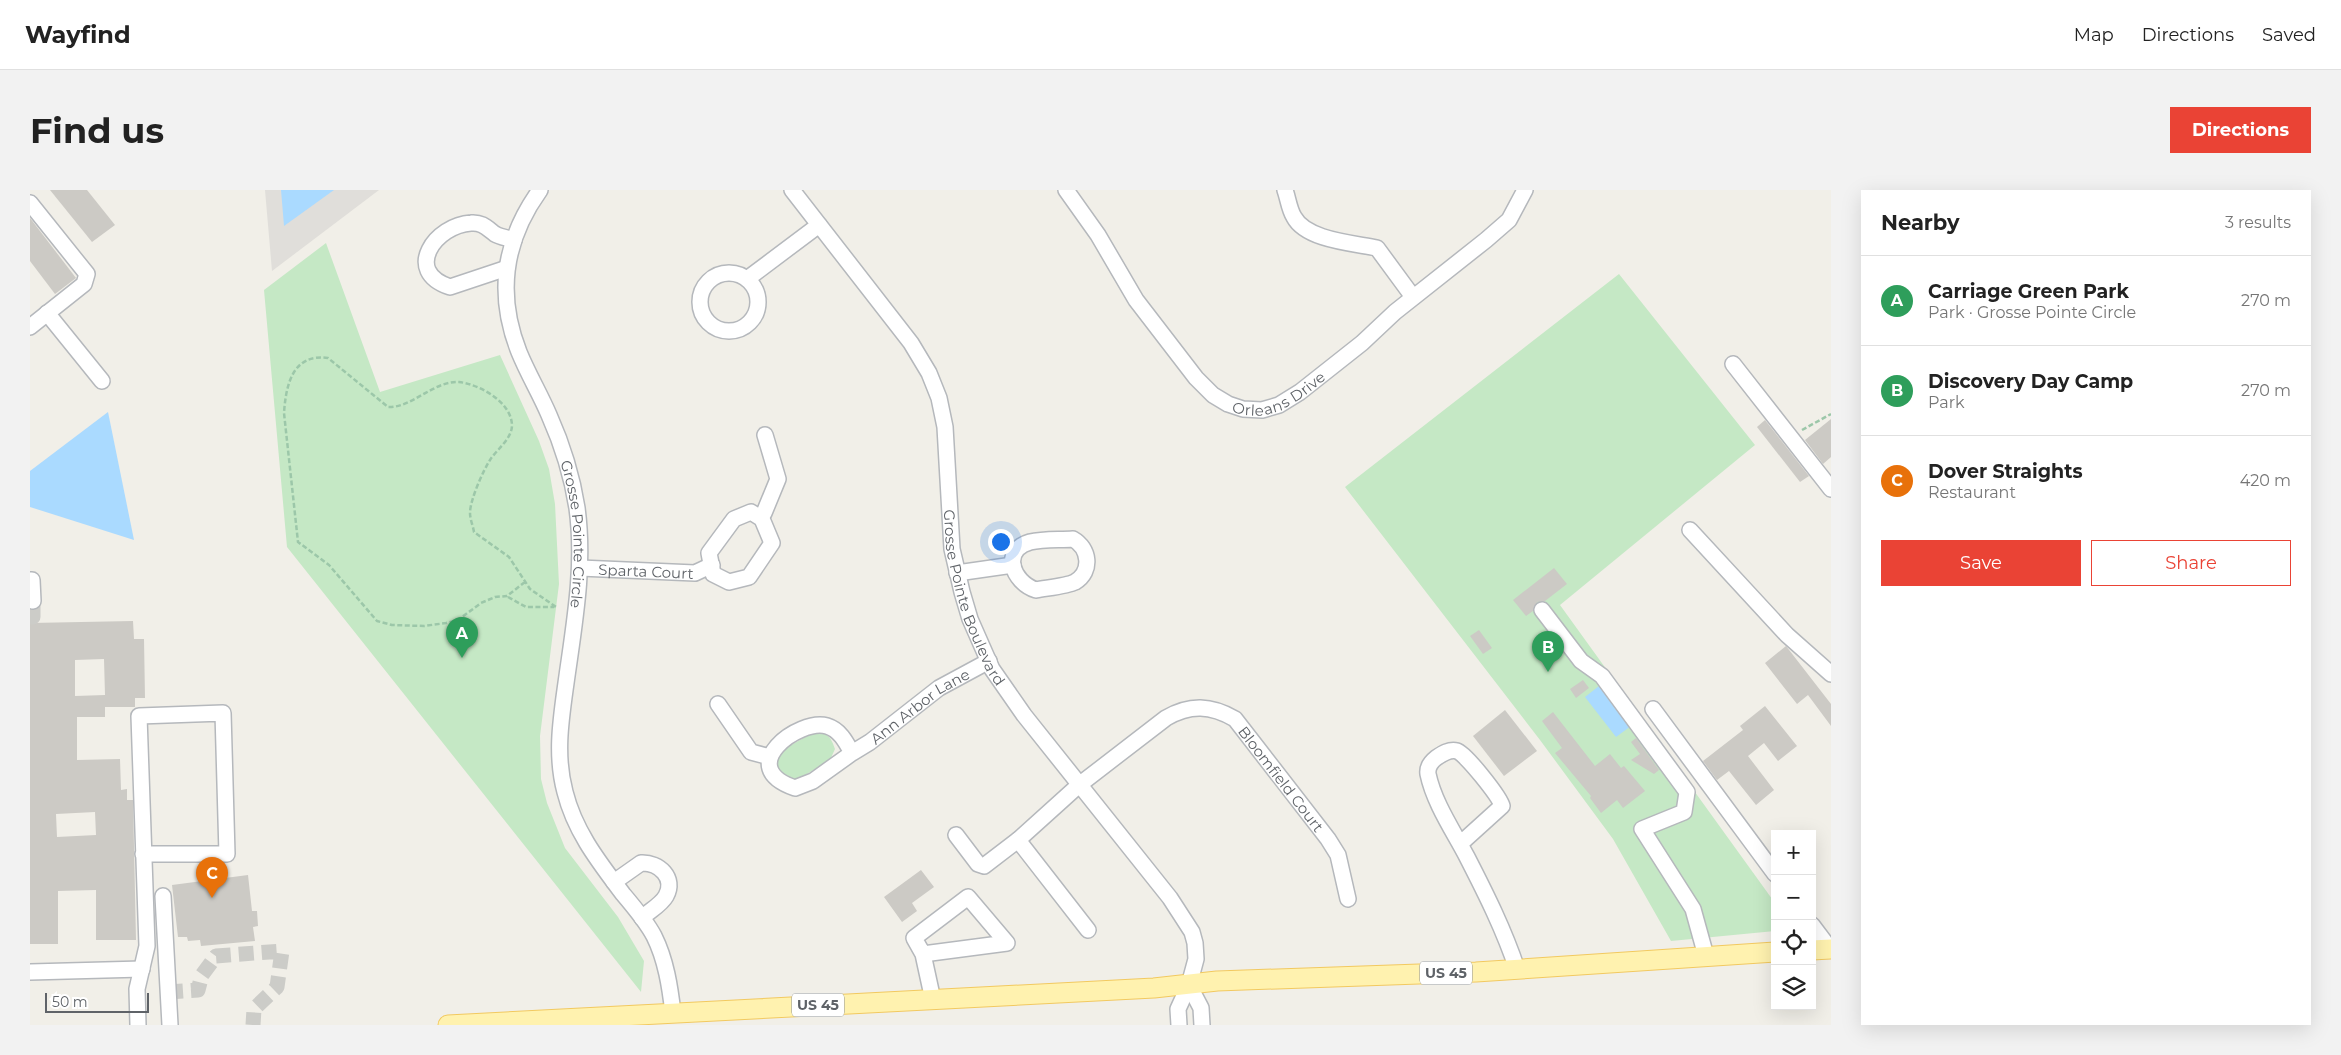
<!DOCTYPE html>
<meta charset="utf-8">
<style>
:root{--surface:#fff;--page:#f2f2f2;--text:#222;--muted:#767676;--line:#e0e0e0;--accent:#ea4335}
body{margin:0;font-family:Montserrat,sans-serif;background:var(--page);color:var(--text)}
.controls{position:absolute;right:15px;bottom:15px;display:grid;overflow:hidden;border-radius:0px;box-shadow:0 5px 20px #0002}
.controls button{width:45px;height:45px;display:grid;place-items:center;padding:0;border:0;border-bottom:1px solid var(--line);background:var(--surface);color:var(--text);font:25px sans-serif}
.scale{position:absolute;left:15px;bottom:12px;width:104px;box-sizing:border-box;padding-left:5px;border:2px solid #5f6368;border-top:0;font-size:14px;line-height:18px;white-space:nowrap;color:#5f6368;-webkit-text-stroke:4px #fff;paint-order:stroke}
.you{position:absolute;left:970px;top:351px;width:18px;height:18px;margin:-12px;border:4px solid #fff;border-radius:50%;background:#1a73e8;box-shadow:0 0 0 8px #1a73e833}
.badge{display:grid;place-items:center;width:32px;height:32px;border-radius:50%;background:var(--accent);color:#fff;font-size:16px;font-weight:700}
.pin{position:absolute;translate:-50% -41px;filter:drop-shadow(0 1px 2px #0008)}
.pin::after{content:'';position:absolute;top:26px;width:18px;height:15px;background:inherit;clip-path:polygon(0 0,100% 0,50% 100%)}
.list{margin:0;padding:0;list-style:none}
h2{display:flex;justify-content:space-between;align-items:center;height:65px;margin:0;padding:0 20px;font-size:21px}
h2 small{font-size:16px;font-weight:400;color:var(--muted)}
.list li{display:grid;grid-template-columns:32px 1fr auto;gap:15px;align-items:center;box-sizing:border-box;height:90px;padding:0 20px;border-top:1px solid var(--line)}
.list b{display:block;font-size:19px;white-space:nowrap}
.list p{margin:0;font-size:16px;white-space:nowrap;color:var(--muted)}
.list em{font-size:16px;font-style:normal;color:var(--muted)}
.actions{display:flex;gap:10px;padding:15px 20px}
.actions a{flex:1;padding:11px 0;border:1px solid var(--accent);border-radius:0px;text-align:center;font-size:18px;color:var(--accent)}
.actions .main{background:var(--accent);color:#fff}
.icon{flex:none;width:28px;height:28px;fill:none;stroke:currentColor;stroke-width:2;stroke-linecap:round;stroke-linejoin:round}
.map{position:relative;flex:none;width:1801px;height:835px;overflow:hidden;border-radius:0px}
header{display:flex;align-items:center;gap:30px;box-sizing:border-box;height:70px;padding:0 25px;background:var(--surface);border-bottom:1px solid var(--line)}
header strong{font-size:24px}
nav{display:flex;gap:28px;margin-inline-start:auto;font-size:18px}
.intro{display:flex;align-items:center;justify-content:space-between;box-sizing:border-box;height:120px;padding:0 30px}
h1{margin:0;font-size:35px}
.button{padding:12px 22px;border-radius:0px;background:var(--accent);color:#fff;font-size:18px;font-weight:700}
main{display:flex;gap:30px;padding:0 30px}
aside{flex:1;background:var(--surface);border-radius:0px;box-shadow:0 5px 20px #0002}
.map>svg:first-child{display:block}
.industrial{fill:#e0deda}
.green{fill:#c5e8c5}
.water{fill:#aadaff}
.building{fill:#cccac5;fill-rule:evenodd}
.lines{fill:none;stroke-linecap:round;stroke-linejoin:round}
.minor-tunnel{stroke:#ccccc8;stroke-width:15;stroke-dasharray:15 8;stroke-linecap:butt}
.minor-casing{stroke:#b5b8bc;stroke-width:18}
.major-casing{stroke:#f2c960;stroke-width:21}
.path{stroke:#9cc7a9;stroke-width:2.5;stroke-dasharray:5 2.5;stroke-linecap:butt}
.minor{stroke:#fff;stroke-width:15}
.major{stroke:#fff2af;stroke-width:19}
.labels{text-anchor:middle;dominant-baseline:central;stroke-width:4;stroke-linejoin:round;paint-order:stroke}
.shield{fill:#fff;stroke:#8f9295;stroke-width:1}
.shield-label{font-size:14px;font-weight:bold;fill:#5f6368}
.street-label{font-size:15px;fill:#5f6368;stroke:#fff}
</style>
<header>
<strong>Wayfind</strong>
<nav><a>Map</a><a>Directions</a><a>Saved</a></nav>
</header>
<div class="intro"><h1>Find us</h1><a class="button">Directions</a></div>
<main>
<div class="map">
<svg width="1801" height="835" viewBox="0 0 1801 835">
<rect width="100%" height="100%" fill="#f1efe8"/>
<!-- industrial -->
<polygon class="industrial" points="235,0 349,0 242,81"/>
<!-- green -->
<g class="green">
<polygon points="296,53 350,202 470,165 509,251 519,279 525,314 529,394 510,546 511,589 517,613 535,658 588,727 614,771 611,802 257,357 234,100"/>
<polygon points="1589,84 1725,255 1530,415 1745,713 1745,741 1641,751 1583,649 1510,550 1315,297"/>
<path d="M785,542c13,1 16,5 20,17l-5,11 -35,21h-10l-9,-15c2,-18 24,-25 39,-34z"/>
</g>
<!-- water -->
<g class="water">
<polygon points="251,0 304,0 254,36"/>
<polygon points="78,222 104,350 0,317 0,281"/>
<polygon points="1569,496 1601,536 1586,547 1555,507"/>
</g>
<!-- building -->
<g class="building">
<polygon points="20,0 57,0 85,35 62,52"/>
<polygon points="0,28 46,88 25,104 0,71"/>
<polygon points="1801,229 1801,267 1793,274 1775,250"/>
<polygon points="1735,230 1779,286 1770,292 1727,237"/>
<polygon points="1524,378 1537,394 1515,411 1507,412 1503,421 1496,426 1483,410"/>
<path d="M103,431l1,18h10l1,59h-10v9h-30v10h-28v43l43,-1 1,31 6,-1v11h6l3,140h-40v-50l-38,1v53h-28v-321zM74,469l1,36 -30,1v-36zM65,622l1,23 -39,2 -1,-23z"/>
<polygon points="1449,440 1462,458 1453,464 1440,446"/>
<polygon points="1756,456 1801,514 1801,536 1778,505 1767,514 1735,473"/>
<polygon points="1553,490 1559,498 1546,508 1540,499"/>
<polygon points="1735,516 1767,556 1748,571 1734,553 1718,566 1744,600 1726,615 1699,581 1687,590 1673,571 1713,540 1710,536"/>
<polygon points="1475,520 1507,561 1474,586 1443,546"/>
<polygon points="1523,522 1565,576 1580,564 1591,578 1594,576 1615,601 1593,618 1587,610 1571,623 1560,608 1561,606 1525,563 1532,558 1512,531"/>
<polygon points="1606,548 1629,580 1624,584 1601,570 1610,564 1601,552"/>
<polygon points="891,680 904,697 882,713 887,721 872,732 854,707"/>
<polygon points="218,685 222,721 227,721 228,736 223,737 225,751 171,756 170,750 158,751 157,747 148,747 142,695"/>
</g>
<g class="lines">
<!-- minor-tunnel -->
<g class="minor-tunnel">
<polyline points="0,427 3,427 3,411"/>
<polyline points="138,802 168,800 172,785 186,766 252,761 247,797 224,819 223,835"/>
</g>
<!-- minor casing -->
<g class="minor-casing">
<g id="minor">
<path id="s1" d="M510,0c-36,50 -44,104 -21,162 9,22 21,42 30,63 13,29 23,61 28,93 8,59 -3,117 -11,175 -5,36 -11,72 -1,109 10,40 34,70 58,102 11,13 23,27 31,42 12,24 16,51 19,77"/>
<path id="s2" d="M762,0l119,153 18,30 10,25 6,29 7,122 10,43 8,27 22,50 32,46 146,183 22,34 3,11 1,16 -7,26 -11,24 1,16"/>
<path id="s3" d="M1036,0l32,45 38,65 60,78 17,17 15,9 15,5 19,1 17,-5 21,-13 62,-49 33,-31 91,-72 23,-20 16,-30"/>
<path d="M1255,0c3,8 4,19 9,27 12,23 59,26 83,31l36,49"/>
<polyline points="0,13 57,84 54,94 0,137"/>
<path d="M477,78l-57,19c-48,-16 -14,-62 21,-64 11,-1 16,5 24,11 5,3 13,4 19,6"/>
<circle cx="699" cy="112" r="29"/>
<polyline points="717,89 789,35"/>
<polyline points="17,123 72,191"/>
<polyline points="1703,174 1801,299"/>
<polygon points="721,322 732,329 742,353 719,387 699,392 683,384 679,363 704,329"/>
<polyline points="730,327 734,323 748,289 735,245"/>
<polyline points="1660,340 1757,445 1801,484"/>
<path d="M1043,349c16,9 20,32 2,43 -8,4 -29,6 -39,8 -24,-8 -35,-40 -6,-48 13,-3 29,-2 43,-3z"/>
<path id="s4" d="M550,378l115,5 17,-8"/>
<polyline points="927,383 983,375"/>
<polyline points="0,390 2,390 3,411"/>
<polyline points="1512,420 1551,471 1572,486 1657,602 1654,622 1612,639 1663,719 1676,766"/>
<polyline points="688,514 721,562 740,567"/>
<polyline points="1623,519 1745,684"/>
<path id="s5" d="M822,563l-39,28 -18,7c-62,-21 4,-70 32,-62 13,4 19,16 25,27l18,-11 69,-54 50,-27"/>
<path id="s6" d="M926,645l22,29 6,2 34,-26 61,-55 87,-67c24,-14 45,-13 69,1l93,120 10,16 10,44"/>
<polyline points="988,650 1058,740"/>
<path d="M1430,654l42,-38c-2,-9 -37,-53 -45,-55 -8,-2 -15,3 -21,7 -5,4 -9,9 -8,16 6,29 26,58 39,83 19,37 37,73 50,112"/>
<path d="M584,692l27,-19c18,-1 35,15 25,33 -5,9 -17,15 -24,22"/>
<polyline points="133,706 140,835"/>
<polyline points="1782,735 1800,759"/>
<polyline points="893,764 977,753 938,707 884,748 893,764 903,810"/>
<polyline points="0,782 112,779"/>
<polyline points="1159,795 1171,818 1172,835"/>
<polyline points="108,835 107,799 117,756 109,526 193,523 197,664 113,664"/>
</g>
</g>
<!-- major casing -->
<g class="major-casing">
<g id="major">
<polyline points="1782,760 1801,759"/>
<polyline points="418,835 1124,798 1187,791 1446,782 1745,762"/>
</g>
</g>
<!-- path -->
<g class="path">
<polyline points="1772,240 1801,224"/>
<path d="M495,392l-18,14 -12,1 -14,6 -23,17 -12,3 -22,3 -32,-1 -15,-4 -48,-56 -31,-23 -14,-129c2,-29 9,-60 44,-55l60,49c24,1 45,-26 71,-25 19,2 52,19 53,43 0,14 -15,24 -22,35 -7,11 -20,40 -20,53 0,6 3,13 4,19l35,25 21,32 26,18"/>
<polyline points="478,407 496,417 524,417"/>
</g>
<!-- minor -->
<use href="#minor" class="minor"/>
<!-- major -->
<use href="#major" class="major"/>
</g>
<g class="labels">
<!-- shield labels -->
<g class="shield">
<rect x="1390" y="771.5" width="52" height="23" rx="4"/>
<rect x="762" y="803.5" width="52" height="23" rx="4"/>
</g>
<g class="shield-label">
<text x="1416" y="783">US 45</text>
<text x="788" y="815">US 45</text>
</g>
<!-- street labels -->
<g class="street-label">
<text stroke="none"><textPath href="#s3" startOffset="326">Orleans Drive</textPath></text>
<text stroke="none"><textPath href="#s1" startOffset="364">Grosse Pointe Circle</textPath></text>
<text stroke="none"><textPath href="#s4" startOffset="66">Sparta Court</textPath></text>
<text stroke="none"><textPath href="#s2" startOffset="460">Grosse Pointe Boulevard</textPath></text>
<text stroke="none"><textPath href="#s5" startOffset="301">Ann Arbor Lane</textPath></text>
<text stroke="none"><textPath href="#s6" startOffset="426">Bloomfield Court</textPath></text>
</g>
</g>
</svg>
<div class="controls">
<button>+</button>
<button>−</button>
<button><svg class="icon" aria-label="locate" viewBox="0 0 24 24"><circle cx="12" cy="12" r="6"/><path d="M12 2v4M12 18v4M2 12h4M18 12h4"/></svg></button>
<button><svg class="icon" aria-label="layers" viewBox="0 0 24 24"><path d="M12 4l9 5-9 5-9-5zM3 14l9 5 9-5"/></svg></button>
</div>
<div class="scale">50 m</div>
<div class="you"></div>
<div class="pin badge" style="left:432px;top:468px;background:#2e9e5b">A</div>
<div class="pin badge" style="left:1518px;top:482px;background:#2e9e5b">B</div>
<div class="pin badge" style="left:182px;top:708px;background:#e8710a">C</div>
</div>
<aside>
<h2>Nearby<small>3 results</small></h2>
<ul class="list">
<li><span class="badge" style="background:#2e9e5b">A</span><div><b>Carriage Green Park</b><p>Park · Grosse Pointe Circle</p></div><em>270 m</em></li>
<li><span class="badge" style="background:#2e9e5b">B</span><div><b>Discovery Day Camp</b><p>Park</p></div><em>270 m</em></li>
<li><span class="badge" style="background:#e8710a">C</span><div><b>Dover Straights</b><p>Restaurant</p></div><em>420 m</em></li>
</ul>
<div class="actions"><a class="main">Save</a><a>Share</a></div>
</aside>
</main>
